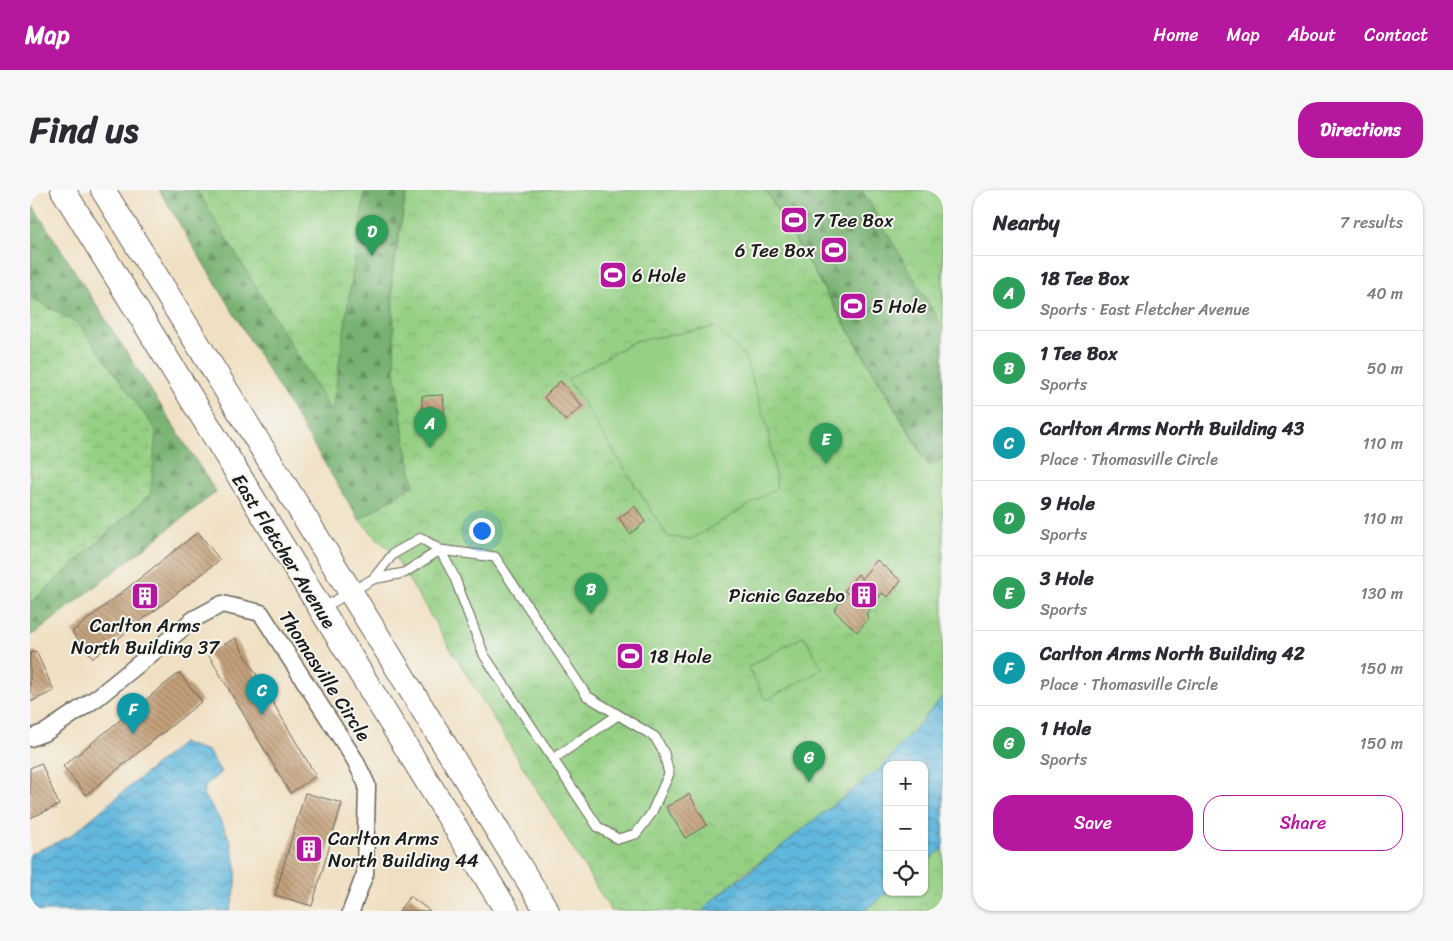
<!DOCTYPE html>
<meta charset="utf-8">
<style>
:root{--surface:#fff;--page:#f7f7f7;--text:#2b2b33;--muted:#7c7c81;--line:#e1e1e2;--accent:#b5179e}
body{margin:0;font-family:Sriracha,sans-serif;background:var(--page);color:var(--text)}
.controls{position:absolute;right:15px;bottom:15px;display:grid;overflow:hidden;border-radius:10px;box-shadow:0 1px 4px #0004}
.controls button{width:45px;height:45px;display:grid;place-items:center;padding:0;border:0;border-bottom:1px solid var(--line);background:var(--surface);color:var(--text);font:25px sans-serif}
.you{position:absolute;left:451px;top:340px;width:18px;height:18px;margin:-12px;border:4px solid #fff;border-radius:50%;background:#1a73e8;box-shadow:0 0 0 8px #1a73e833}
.badge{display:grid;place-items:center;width:32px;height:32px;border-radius:50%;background:var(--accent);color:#fff;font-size:16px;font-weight:700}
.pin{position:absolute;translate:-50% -41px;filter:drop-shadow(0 1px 2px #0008)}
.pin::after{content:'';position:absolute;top:26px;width:18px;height:15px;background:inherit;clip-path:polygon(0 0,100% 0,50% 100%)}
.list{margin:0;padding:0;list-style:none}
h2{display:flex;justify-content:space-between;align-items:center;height:65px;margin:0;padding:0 20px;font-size:21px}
h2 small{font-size:16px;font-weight:400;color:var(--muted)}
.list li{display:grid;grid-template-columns:32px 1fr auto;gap:15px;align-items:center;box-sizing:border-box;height:75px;padding:0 20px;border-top:1px solid var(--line)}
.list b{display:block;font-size:19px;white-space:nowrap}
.list p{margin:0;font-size:16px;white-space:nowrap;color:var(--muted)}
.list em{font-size:16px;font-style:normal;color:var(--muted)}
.actions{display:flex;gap:10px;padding:15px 20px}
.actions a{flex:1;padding:11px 0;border:1px solid var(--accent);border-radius:20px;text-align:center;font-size:18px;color:var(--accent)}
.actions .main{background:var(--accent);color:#fff}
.icon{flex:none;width:28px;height:28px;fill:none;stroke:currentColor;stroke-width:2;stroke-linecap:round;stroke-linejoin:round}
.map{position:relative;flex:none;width:913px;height:721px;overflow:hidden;border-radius:20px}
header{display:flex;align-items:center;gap:30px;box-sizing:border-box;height:70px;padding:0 25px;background:var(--accent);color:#fff}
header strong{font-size:24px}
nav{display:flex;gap:28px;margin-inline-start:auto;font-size:18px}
.intro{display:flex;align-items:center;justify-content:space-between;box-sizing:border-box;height:120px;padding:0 30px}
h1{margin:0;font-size:35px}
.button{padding:12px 22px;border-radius:20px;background:var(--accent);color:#fff;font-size:18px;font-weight:700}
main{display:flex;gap:30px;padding:0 30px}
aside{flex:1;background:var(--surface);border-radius:20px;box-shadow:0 1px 4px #0004}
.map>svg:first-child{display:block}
.forest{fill:url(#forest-firs);stroke:#4a6747}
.wetland{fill:url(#wetland-marsh);stroke:#587650}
.park{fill:url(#park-crowns);stroke:#587650}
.pitch{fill:#95d084;stroke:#587650}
.water{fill:url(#water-waves);stroke:#3e6a7c}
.building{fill:url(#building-back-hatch)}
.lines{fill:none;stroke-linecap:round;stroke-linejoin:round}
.lane-casing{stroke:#666156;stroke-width:11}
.street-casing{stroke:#666156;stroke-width:19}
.secondary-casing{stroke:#666156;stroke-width:26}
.lane{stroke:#fff;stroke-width:9}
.street{stroke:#fff;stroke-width:16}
.secondary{stroke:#fff;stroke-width:24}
.labels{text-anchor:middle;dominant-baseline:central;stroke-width:4;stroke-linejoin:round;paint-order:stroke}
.poi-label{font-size:19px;fill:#1c1c1c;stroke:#f6f6f2;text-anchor:start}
.street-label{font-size:19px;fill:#1c1c1c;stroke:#f6f6f2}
</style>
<header>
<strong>Map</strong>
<nav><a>Home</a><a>Map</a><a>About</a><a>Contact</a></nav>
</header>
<div class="intro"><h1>Find us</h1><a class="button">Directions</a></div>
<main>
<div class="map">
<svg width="913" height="721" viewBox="0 0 913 721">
<defs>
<pattern id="forest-firs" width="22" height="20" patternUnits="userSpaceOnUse" patternTransform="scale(1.25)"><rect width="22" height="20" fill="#78b272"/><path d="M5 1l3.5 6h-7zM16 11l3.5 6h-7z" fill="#62905d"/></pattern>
<pattern id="wetland-marsh" width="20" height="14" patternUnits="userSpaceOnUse" patternTransform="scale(1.25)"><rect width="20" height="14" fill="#95d084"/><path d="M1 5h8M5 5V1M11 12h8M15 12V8" fill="none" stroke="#80b271"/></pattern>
<pattern id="park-crowns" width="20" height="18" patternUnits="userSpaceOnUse" patternTransform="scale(1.25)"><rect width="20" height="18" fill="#95d084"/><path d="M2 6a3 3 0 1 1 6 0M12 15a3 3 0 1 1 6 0" fill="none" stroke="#80b271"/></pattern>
<pattern id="water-waves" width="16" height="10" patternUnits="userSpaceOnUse" patternTransform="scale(1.25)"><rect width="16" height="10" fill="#61b7dd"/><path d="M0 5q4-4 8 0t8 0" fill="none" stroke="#4f94b2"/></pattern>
<pattern id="building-back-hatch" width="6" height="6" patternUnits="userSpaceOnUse" patternTransform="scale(1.25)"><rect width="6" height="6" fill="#c4a17b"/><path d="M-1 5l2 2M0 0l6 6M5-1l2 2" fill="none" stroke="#9e8264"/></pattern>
</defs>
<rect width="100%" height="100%" fill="#f6f6f2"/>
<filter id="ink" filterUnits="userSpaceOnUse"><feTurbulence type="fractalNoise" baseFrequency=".02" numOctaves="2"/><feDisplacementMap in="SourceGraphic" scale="10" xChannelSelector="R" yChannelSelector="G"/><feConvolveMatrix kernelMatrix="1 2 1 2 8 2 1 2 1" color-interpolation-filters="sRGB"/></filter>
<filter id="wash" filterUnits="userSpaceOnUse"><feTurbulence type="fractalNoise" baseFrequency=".0096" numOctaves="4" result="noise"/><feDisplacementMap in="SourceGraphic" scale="20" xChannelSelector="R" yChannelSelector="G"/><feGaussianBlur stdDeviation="1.12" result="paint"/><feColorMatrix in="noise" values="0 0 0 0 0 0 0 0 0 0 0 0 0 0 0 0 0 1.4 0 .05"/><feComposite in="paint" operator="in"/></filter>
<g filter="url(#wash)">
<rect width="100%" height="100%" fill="#f0e0c3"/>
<!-- forest -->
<g class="forest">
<polygon points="129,0 379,0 376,5 362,88 365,181 374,246 384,295 329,330"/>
<polygon points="735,0 913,0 913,268 900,276"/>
<polygon points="1,13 186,302 7,442 0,445"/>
</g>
<!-- wetland -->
<polygon class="wetland" points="0,107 49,134 126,240 121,303 3,411 0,412"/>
<!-- park -->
<g class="park">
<polygon points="167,0 335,0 302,222"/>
<polygon points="379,0 735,0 899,276 913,268 913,508 851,579 770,648 734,669 714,683 672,721 581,721 363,364 329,330 384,295 374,246 365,181 362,88 376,5"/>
<polygon points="832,0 913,0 913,138"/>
<polygon points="913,569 913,721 738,721 857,702 894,702 894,585"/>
</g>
<!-- pitch -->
<g class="pitch">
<polygon points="686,137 715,167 738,239 747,298 662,349 638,347 538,189 605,151"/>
<polygon points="774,446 793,479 736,510 718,477"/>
</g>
<!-- water -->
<g class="water">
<polygon points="913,506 913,659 894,673 894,575 857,575 858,702 834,721 672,721 684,709 852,577"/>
<path d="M152,553l26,8 13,21 -14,12 -4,10c20,28 36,55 33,90 -1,9 -4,18 -6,27h-200v-57l39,-17z"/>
</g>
<g id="blocks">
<!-- building -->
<g class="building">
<polygon points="530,191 552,216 535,231 514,207"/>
<polygon points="413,205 415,229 392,230 392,206"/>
<polygon points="605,316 615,332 600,344 589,328"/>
<polygon points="168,342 190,370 63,468 42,442"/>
<polygon points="847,370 871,391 858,407 852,403 836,424 839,428 827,442 804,420 818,403 814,401 828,384 831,389"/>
<polygon points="205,448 286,586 260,603 178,464"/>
<polygon points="6,461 24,501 0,512 0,463"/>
<polygon points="149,483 172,511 56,605 33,576"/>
<polygon points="11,573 29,615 0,628 0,578"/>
<polygon points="275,603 312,613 282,716 245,705"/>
<polygon points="659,604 677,635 655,648 636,617"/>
<polygon points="380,706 400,721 369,721"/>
</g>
</g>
</g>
<g filter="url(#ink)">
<use href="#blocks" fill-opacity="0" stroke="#666156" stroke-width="1"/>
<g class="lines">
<!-- lane casing -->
<g class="lane-casing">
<g id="lane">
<polyline points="343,389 363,364 391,348 410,360 465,367 557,506 625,547 634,563 639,584 621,624 606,644 588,649 568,637 454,465 424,386 410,360"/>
<polyline points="291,419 343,389 374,383 410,360"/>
<polyline points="523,569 588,525"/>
</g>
</g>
<!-- street casing -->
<g class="street-casing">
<polyline id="street" points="0,548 16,542 68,507 164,429 192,414 231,423 325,570 337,595 335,684 321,721"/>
</g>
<!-- secondary casing -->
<g class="secondary-casing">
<g id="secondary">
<polyline points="33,0 477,721"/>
<polyline points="73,0 517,721"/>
</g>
</g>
<!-- lane -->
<use href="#lane" class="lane"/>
<!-- street -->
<use href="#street" class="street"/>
<!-- secondary -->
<use href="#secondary" class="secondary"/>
</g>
</g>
<!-- icons -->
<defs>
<g id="stadium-square" transform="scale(1.4375)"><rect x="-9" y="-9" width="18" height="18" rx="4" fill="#b5179e" stroke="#f6f6f2"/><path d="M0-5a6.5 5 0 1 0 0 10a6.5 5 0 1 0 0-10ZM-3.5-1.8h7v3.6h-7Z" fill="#fff"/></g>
<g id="building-square" transform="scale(1.4375)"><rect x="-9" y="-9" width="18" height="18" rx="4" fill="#b5179e" stroke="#f6f6f2"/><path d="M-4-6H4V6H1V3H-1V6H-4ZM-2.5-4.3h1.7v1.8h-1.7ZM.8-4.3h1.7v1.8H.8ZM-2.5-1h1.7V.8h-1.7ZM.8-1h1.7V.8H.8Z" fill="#fff"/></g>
</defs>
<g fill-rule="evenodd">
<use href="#stadium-square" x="764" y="30"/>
<use href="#stadium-square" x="804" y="60"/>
<use href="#stadium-square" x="583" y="85"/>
<use href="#stadium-square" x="823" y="116"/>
<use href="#building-square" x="834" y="405"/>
<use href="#building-square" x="115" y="406"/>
<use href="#stadium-square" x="600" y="466"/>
<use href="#building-square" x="279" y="659"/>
</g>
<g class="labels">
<!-- poi labels -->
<g class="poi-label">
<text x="783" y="30">7 Tee Box</text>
<text x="785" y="60" text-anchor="end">6 Tee Box</text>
<text x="602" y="85">6 Hole</text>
<text x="842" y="116">5 Hole</text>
<text x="815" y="405" text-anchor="end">Picnic Gazebo</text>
<text x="115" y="435" text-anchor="middle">Carlton Arms<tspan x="115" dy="22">North Building 37</tspan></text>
<text x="619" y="466">18 Hole</text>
<text x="298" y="648">Carlton Arms<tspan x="298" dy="22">North Building 44</tspan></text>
</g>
<!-- street labels -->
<g class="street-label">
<text transform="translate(254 361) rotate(58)">East Fletcher Avenue</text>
<text transform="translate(295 486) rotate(57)">Thomasville Circle</text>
</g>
</g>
</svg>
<div class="controls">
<button>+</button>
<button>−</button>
<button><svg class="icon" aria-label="locate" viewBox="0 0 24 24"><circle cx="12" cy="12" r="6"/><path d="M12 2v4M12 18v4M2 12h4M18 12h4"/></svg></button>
</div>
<div class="you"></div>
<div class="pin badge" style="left:400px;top:258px;background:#2e9e5b">A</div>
<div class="pin badge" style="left:561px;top:424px;background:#2e9e5b">B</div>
<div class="pin badge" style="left:232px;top:525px;background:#0f9aa8">C</div>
<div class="pin badge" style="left:342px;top:66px;background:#2e9e5b">D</div>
<div class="pin badge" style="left:796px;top:274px;background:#2e9e5b">E</div>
<div class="pin badge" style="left:103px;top:544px;background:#0f9aa8">F</div>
<div class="pin badge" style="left:779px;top:592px;background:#2e9e5b">G</div>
</div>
<aside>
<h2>Nearby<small>7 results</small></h2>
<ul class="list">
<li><span class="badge" style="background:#2e9e5b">A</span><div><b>18 Tee Box</b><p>Sports · East Fletcher Avenue</p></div><em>40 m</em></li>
<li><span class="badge" style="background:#2e9e5b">B</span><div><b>1 Tee Box</b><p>Sports</p></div><em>50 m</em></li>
<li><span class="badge" style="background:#0f9aa8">C</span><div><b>Carlton Arms North Building 43</b><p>Place · Thomasville Circle</p></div><em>110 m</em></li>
<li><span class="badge" style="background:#2e9e5b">D</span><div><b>9 Hole</b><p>Sports</p></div><em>110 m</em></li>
<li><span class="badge" style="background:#2e9e5b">E</span><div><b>3 Hole</b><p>Sports</p></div><em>130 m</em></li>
<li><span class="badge" style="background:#0f9aa8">F</span><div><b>Carlton Arms North Building 42</b><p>Place · Thomasville Circle</p></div><em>150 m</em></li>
<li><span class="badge" style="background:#2e9e5b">G</span><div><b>1 Hole</b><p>Sports</p></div><em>150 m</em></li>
</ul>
<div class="actions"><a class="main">Save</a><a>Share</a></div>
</aside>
</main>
